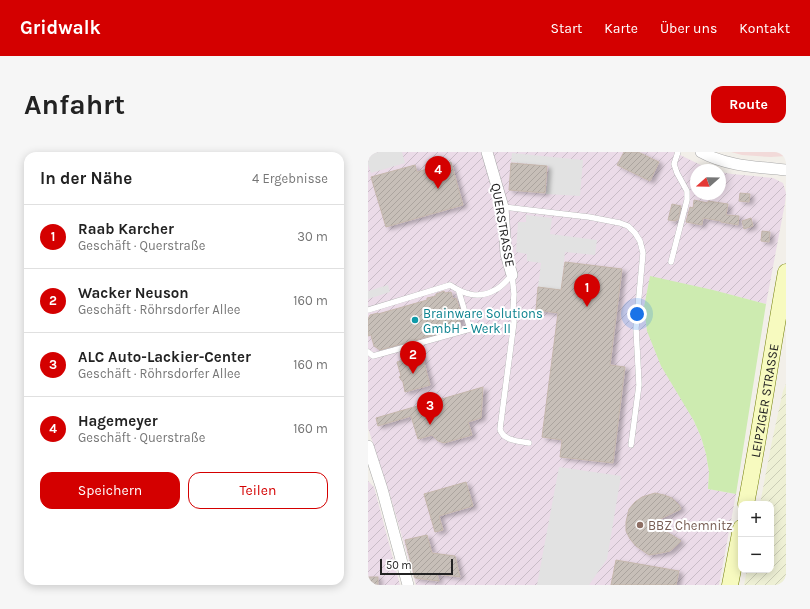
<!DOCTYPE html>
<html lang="de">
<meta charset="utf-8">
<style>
:root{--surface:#fff;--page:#f6f6f6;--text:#222;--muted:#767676;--line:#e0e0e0;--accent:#d40000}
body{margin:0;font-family:Karla,sans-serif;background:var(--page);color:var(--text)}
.controls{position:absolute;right:12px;bottom:12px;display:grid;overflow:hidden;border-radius:8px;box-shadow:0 2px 10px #0003}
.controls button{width:36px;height:36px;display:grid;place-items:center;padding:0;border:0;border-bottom:1px solid var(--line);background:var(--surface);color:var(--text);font:20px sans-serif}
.compass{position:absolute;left:322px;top:12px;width:36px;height:36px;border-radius:50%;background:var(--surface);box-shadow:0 2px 10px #0003;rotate:250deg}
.scale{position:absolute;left:12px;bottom:10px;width:73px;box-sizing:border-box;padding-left:4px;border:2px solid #222;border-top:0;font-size:11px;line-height:14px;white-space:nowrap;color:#222;-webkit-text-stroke:3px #fff;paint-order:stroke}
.you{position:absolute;left:269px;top:162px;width:14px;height:14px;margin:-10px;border:3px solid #fff;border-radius:50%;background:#1a73e8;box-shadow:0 0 0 6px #1a73e833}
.badge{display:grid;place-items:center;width:26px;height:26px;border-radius:50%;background:var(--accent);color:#fff;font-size:13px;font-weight:700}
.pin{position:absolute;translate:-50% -33px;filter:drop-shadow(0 1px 2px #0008)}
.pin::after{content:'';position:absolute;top:21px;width:14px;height:12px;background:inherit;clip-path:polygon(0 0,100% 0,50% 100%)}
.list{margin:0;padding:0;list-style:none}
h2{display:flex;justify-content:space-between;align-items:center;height:52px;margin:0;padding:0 16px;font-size:17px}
h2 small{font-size:13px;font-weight:400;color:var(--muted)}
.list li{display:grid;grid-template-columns:26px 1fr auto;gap:12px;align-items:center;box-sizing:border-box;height:64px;padding:0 16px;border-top:1px solid var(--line)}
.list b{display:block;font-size:15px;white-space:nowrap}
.list p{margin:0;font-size:13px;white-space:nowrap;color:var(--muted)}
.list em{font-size:13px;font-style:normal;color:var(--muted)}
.actions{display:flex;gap:8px;padding:12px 16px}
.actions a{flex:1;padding:9px 0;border:1px solid var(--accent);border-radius:12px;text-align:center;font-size:14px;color:var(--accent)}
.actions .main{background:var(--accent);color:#fff}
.map{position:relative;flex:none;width:418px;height:433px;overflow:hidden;border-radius:12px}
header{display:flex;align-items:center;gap:24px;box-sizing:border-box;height:56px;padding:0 20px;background:var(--accent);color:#fff}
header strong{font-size:19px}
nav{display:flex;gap:22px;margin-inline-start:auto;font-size:14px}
.intro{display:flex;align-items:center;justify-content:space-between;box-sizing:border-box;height:96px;padding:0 24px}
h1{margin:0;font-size:28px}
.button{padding:10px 18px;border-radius:12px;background:var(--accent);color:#fff;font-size:14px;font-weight:700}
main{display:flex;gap:24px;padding:0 24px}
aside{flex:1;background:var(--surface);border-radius:12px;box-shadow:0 2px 10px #0003}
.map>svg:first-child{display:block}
.commercial{fill:#f2dad9}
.industrial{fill:url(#industrial-furrows)}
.farmland{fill:url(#farmland-furrows)}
.grass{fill:#cdebb0}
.parking{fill:#e2e2e2}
.building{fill:url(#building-hatch);stroke:#c4b6ab;filter:url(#shadow)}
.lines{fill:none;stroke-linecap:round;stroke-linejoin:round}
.lane-casing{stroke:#a9a9a9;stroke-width:6}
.street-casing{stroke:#a9a9a9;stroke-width:12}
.secondary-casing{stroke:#707d05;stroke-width:17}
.lane{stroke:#fff;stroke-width:5.5}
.street{stroke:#fff;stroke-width:11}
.secondary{stroke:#f7fabf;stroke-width:16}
.culture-dot{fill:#0f9aa8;stroke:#fff;stroke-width:1.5}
.education-dot{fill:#8d6e63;stroke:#fff;stroke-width:1.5}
.labels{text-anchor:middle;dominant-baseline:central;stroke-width:4;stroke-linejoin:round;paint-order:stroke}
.street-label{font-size:13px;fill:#222;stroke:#fff}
.culture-label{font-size:13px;fill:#0d838f;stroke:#fff;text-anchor:start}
.education-label{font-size:13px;fill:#785e54;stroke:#fff;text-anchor:start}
</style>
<header>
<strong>Gridwalk</strong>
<nav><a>Start</a><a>Karte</a><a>Über uns</a><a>Kontakt</a></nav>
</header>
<div class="intro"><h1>Anfahrt</h1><a class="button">Route</a></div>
<main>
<aside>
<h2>In der Nähe<small>4 Ergebnisse</small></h2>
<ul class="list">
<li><span class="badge">1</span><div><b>Raab Karcher</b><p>Geschäft · Querstraße</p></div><em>30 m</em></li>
<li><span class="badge">2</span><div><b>Wacker Neuson</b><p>Geschäft · Röhrsdorfer Allee</p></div><em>160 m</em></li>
<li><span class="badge">3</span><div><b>ALC Auto-Lackier-Center</b><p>Geschäft · Röhrsdorfer Allee</p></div><em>160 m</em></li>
<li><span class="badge">4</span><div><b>Hagemeyer</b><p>Geschäft · Querstraße</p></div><em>160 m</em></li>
</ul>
<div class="actions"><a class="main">Speichern</a><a>Teilen</a></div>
</aside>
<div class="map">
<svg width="418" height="433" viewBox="0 0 418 433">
<defs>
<pattern id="industrial-furrows" width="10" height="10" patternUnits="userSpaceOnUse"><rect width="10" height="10" fill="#ebdbe8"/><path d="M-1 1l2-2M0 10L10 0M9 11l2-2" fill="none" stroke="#c9bcc7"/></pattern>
<pattern id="farmland-furrows" width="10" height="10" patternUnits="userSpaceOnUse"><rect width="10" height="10" fill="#eef0d5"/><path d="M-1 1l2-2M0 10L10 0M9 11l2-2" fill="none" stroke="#ccceb7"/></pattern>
<pattern id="building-hatch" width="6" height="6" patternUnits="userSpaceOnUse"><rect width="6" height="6" fill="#c7bfb8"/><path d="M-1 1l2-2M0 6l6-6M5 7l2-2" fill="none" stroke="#aba49e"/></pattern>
<filter id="shadow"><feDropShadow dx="4" dy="2.5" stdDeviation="2" flood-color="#0004"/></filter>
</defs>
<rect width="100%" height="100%" fill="#f2efe9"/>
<!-- commercial -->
<polygon class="commercial" points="363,0 418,0 418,4 403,5 374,3"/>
<!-- industrial -->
<g class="industrial">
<polygon points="0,0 306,0 343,18 328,18 328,42 352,42 352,20 364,22 405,26 415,31 418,41 417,51 398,152 344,138 282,125 276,155 279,179 326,269 333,285 338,302 341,320 340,337 368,342 351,433 48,433 22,343 0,276"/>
<polygon points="0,329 6,335 32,433 0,433"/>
</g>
<!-- farmland -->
<polygon class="farmland" points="418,232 418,433 376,433 379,418 403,418 403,352 392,352 404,289 415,239"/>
<!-- grass -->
<polygon class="grass" points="282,124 345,138 398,152 368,342 340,337 341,320 338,302 333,285 326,269 293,214 279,179 276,155"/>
<!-- parking -->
<g class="parking">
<polygon points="0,0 34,0 37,11 3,21 0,12"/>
<polygon points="144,1 215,8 212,44 178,42 181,14 143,10"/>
<polygon points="158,63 184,66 182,82 229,88 227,103 197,100 193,138 170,135 173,111 159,109 159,102 148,100 150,70 158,70"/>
<polygon points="20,133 22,140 0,147 0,139"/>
<polygon points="191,315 253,324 239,407 221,433 169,433"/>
</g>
<!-- building -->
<g class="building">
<polygon points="256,0 270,0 291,10 282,29 249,13"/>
<polygon points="83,10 95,53 18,75 3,25 47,13 49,20"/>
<polygon points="143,11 179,14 177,41 141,38"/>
<polygon points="372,41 382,42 381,50 371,49"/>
<polygon points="326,48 340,51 340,49 360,52 358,63 371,64 370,73 353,70 353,69 335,66 334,73 318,70 322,55 325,56"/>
<polygon points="304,52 313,54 310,68 308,67 308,69 300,68"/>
<polygon points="383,66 385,74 376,77 374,69"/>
<polygon points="394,79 402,80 401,90 393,89"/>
<polygon points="197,110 254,117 242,213 257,215 245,311 192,305 194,288 174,285 190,161 168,158 170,135 193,138"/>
<polygon points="76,139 77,141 83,140 85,147 88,146 95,167 91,168 93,175 12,198 6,194 3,183 0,184 0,167 2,163 10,161 10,162 59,148 59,146 68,144 68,142"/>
<polygon points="54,203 62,233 37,240 35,230 31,225 33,224 29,210"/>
<polygon points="115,235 113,266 100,270 104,283 76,291 70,289 64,283 50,287 43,264 10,274 8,266"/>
<polygon points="98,330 105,354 71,364 75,378 67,380 56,342"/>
<polygon points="287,341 296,343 304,346 311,353 313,357 284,371 312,388 313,389 309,393 302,399 293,401 281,403 268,394 262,387 258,379 258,370 261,357 267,350 274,345"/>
<polygon points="59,383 64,401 87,404 92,425 69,422 71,429 47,426 37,388"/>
<polygon points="248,408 311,419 308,433 243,433"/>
<rect x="0" y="425" width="10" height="8"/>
</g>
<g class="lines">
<!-- lane casing -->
<g class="lane-casing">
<g id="lane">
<polyline points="135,55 161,58 221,65 252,71 260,74 267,81 272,89 275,101 268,176 271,233 263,293"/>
<polyline points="303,110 319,48 319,39 309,21 306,12 310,0"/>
<path d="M144,123l2,19 -1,15 1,13 -14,107c3,12 19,12 29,14"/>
<path d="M0,158l82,-25c15,10 29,14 45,5 7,-3 12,-10 17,-15"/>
<polyline points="0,200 5,204 102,177 91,140"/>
</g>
</g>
<!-- street casing -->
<g class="street-casing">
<g id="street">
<polyline points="119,0 135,55 138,102 144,123"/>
<path d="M333,0c25,14 56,15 85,18"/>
<polyline points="0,294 14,337 40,433"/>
</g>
</g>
<!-- secondary casing -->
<g class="secondary-casing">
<g id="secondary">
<path id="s1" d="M378,352c15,-77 26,-155 40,-232"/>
<polyline points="362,433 373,376"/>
</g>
</g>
<!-- lane -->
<use href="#lane" class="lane"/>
<!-- street -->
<use href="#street" class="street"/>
<!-- secondary -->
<use href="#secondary" class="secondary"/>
</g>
<!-- markers -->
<circle class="culture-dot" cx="47" cy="168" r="4"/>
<circle class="education-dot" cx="272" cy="373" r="4"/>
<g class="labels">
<!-- street labels -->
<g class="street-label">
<text transform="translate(135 73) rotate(80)">QUERSTRASSE</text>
<text stroke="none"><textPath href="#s1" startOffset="105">LEIPZIGER STRASSE</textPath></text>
</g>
<!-- culture labels -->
<g class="culture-label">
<text x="55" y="161">Brainware Solutions<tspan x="55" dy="15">GmbH - Werk II</tspan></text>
</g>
<!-- education labels -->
<g class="education-label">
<text x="280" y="373">BBZ Chemnitz</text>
</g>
</g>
</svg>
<div class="controls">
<button>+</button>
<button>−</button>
</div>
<svg class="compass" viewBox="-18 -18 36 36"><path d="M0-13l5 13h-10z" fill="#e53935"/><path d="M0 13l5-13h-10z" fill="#767676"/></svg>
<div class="scale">50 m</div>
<div class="you"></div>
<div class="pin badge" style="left:219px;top:155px">1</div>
<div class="pin badge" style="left:45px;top:222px">2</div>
<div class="pin badge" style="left:62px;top:273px">3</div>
<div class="pin badge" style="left:70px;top:37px">4</div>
</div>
</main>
